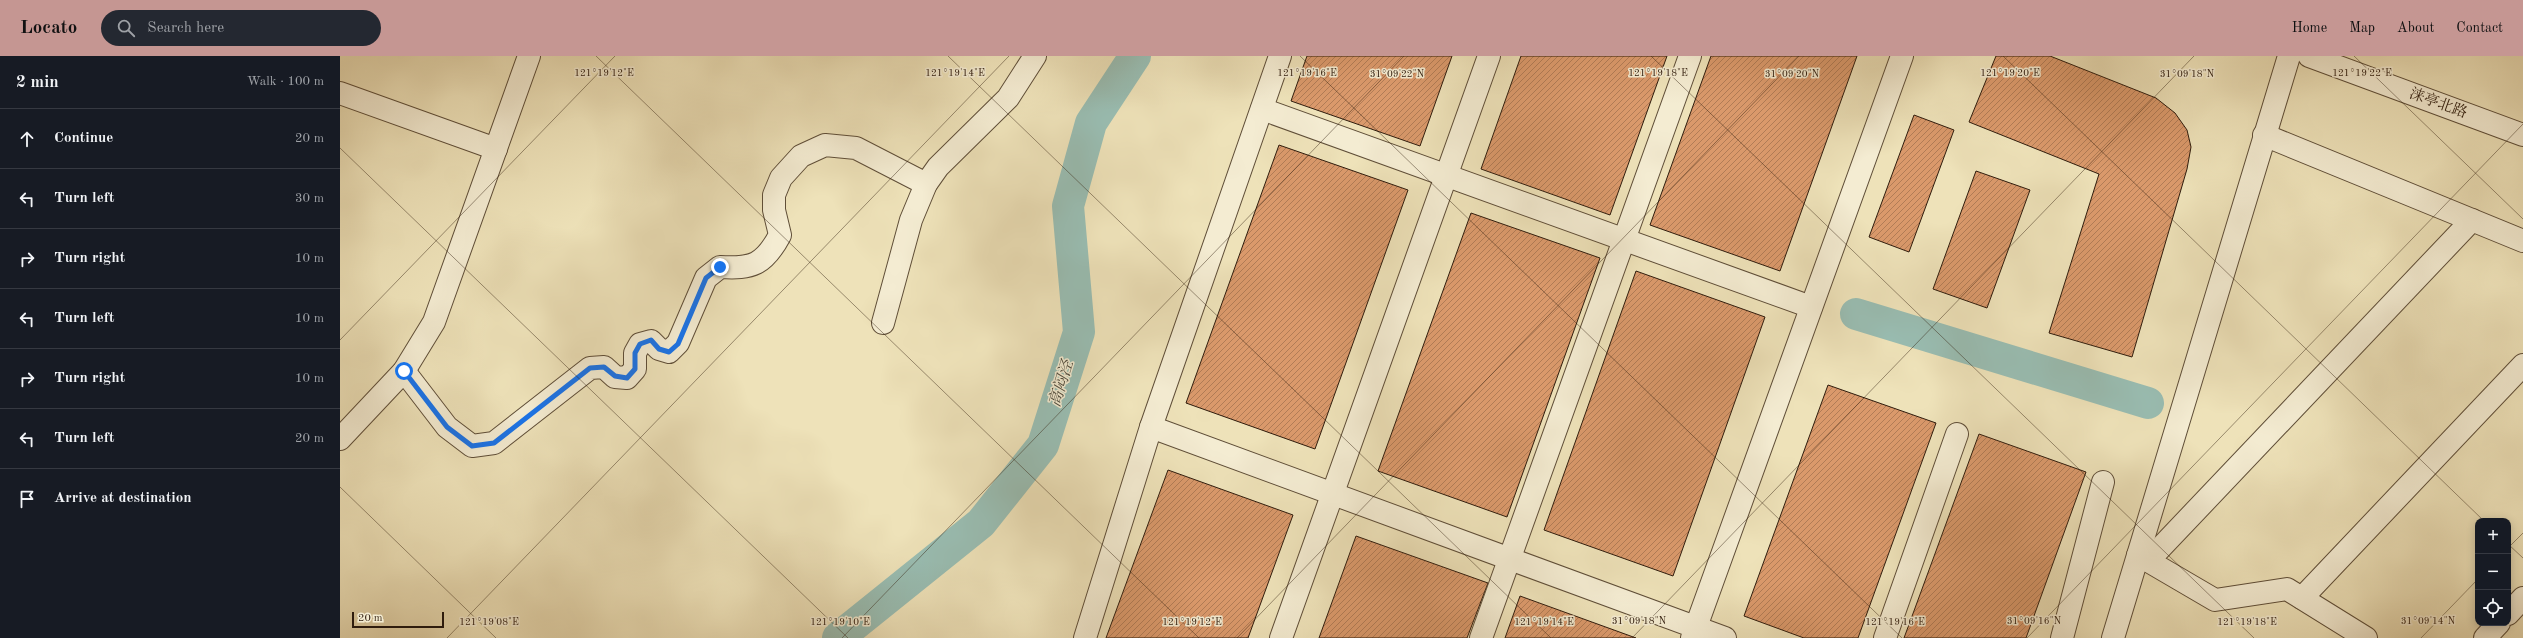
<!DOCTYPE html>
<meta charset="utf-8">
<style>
:root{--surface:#171b24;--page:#242831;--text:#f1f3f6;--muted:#9ea1a6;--line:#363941;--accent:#c59692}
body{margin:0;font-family:"Old Standard TT","Noto Serif SC",serif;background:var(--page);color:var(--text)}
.controls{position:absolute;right:12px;bottom:12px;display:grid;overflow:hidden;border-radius:8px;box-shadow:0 2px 10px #0003}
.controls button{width:36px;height:36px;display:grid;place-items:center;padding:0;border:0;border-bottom:1px solid var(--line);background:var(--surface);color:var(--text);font:20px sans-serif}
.scale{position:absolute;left:12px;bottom:10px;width:92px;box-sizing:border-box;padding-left:4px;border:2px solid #2f1c0d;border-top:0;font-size:11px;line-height:14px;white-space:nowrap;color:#2f1c0d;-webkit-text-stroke:3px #f4ecd2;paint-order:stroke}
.stop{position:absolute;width:12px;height:12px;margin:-9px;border:3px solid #1a73e8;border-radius:50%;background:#fff}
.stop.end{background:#1a73e8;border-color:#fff;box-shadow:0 1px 4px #0008}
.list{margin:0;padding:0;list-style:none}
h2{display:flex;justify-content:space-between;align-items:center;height:52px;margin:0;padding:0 16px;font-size:17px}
h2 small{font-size:13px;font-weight:400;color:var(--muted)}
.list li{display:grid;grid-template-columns:26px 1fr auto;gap:12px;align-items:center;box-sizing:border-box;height:60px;padding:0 16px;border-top:1px solid var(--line)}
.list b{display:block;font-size:15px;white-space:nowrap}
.list em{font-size:13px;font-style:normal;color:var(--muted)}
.icon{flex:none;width:22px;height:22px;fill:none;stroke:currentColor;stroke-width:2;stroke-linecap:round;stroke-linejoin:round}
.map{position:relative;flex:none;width:2183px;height:582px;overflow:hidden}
header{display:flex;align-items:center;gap:24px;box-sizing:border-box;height:56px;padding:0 20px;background:var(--accent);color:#111}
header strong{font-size:19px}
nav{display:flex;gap:22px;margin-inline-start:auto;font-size:14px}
.search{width:280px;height:36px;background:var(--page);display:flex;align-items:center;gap:10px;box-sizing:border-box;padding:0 14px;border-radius:22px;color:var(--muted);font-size:15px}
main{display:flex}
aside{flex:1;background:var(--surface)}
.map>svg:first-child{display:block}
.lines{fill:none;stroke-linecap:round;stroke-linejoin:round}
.canal{stroke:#99bdb2;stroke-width:32}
.building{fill:url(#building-hatch);stroke:#2f1c0d}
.minor-casing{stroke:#5f4e38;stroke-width:24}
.minor{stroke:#f4ecd2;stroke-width:22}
.route{stroke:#1a73e8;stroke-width:5}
.ticks{fill:none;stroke:#2f1c0d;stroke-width:1;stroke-opacity:0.45}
.labels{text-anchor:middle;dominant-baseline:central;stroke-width:3;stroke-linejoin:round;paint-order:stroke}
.street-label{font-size:15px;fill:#2f1c0d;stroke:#f4ecd2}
.water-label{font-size:16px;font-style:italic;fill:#4f4c3f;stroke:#f4ecd2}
.ticks-label{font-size:10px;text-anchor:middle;fill:#2f1c0d;stroke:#f4ecd2;stroke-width:3;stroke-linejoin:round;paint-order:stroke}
</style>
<header>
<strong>Locato</strong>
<div class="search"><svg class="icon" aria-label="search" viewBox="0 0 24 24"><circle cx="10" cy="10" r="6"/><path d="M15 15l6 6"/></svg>Search here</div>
<nav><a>Home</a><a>Map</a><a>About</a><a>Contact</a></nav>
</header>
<main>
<aside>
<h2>2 min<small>Walk · 100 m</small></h2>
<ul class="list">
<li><svg class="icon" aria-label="ahead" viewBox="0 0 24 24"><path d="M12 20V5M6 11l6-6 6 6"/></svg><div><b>Continue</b></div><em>20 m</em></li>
<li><svg class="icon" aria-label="left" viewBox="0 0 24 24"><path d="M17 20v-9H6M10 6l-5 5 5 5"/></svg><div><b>Turn left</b></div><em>30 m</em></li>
<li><svg class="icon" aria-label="right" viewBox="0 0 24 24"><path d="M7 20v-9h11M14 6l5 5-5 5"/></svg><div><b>Turn right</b></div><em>10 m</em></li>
<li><svg class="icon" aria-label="left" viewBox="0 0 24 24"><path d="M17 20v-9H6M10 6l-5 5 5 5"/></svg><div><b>Turn left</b></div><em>10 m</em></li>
<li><svg class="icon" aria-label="right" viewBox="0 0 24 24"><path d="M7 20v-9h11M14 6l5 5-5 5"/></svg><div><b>Turn right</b></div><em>10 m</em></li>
<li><svg class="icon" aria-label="left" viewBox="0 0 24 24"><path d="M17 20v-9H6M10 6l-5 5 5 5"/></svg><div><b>Turn left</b></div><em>20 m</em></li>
<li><svg class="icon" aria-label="arrive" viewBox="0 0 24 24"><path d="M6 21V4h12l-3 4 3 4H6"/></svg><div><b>Arrive at destination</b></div></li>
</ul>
</aside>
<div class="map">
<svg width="2183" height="582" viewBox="0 0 2183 582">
<defs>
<pattern id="building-hatch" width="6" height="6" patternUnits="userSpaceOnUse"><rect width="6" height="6" fill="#da996b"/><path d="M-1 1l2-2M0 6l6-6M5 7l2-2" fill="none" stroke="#b17c56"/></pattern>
</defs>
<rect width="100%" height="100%" fill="#eee2b9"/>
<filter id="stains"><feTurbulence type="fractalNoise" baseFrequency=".005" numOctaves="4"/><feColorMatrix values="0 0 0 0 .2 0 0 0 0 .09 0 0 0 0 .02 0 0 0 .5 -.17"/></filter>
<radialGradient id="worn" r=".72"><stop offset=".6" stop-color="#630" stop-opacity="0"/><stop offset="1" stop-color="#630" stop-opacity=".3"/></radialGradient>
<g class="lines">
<!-- canal -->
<g class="canal">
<polyline points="1516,258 1808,347"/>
<polyline points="498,582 641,467 703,389 739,276 728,150 751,67 795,0"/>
</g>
</g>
<!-- building -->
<g class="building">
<polygon points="967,0 1112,0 1080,90 951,45"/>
<polygon points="1181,0 1327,0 1270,159 1141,113"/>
<polygon points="1371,0 1517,0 1440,215 1310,169"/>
<polygon points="1656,0 1710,0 1816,42 1835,57 1847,74 1851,91 1847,113 1792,301 1709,277 1759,118 1629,66"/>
<polygon points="1574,59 1614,74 1569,196 1529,181"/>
<polygon points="939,89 1068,134 975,393 846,347"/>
<polygon points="1636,115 1690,134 1647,252 1593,233"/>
<polygon points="1131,157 1260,202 1167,461 1038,415"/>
<polygon points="1296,215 1425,261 1333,520 1204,474"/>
<polygon points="1488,329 1596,367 1518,582 1464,582 1404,560"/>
<polygon points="1639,378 1746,416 1686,582 1564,582"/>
<polygon points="828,414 953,459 908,582 766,582"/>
<polygon points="1016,480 1148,527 1127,582 979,582"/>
<polygon points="1180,540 1296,582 1165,582"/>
</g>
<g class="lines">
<!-- minor casing -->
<g class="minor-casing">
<g id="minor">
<polyline points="1969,0 2183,79"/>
<polyline points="0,37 156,93"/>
<polyline points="922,53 1471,251"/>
<polyline points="1924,79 2183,185"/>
<polyline points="543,267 571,164 586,128 598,111 668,42 695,0"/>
<path d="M64,315l43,56 25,19 22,-3 96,-75 14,-1 11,10 12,1 8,-9v-16l5,-9 11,-3 8,8 10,3 9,-9 28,-65 14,-11c32,2 44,-2 60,-32l-6,-25v-15l7,-17 20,-22 24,-11 31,3 70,36"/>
<polyline points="811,371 1385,582"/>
<polyline points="0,383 64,315 94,266 189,0"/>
<polyline points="1798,499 1875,544 1947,533 2026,582"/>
<polyline points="1808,505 2132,164"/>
<polyline points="1962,542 2183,309"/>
<polyline points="2168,558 2183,542"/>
<polyline points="745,582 811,371 940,0"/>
<polyline points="941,582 1149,0"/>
<polyline points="1141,582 1350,0"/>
<polyline points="1352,582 1562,0"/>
<polyline points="1545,582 1617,378"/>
<polyline points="1722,582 1763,426"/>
<polyline points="1773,582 1949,0"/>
<polyline points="2145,582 2159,567"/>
</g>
</g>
<!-- minor -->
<use href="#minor" class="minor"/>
</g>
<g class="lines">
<!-- route -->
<polyline class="route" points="64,315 107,371 132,390 154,387 250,312 264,311 275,320 287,322 295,313 295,297 300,288 311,284 319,293 329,296 338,288 366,222 380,211"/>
</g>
<!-- ticks -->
<path class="ticks" d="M256,0l603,582M608,0l603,582M960,0l602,582M1311,0l603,582M1663,0l481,465M2014,0l169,163M0,92l508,490M0,284l275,-284M0,431l156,151M2168,488l15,14M2168,492l15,-15M107,582l562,-582M502,582l562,-582M897,582l562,-582M1292,582l562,-582M1687,582l496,-514M2081,582l57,-59"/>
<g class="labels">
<!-- street labels -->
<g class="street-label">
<text transform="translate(2098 48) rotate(20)">涞亭北路</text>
</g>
<!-- water labels -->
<g class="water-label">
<text transform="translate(722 328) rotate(-73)">高闷泾</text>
</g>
</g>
<g class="ticks-label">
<text x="1670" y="20">121°19'20"E</text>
<text x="264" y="20">121°19'12"E</text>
<text x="615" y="20">121°19'14"E</text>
<text x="967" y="20">121°19'16"E</text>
<text x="1318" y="20">121°19'18"E</text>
<text x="2022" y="20">121°19'22"E</text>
<text x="1057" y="21">31°09'22"N</text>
<text x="1452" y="21">31°09'20"N</text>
<text x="1847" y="21">31°09'18"N</text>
<text x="1299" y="568">31°09'18"N</text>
<text x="1694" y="568">31°09'16"N</text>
<text x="2088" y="568">31°09'14"N</text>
<text x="149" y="569">121°19'08"E</text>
<text x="500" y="569">121°19'10"E</text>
<text x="852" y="569">121°19'12"E</text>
<text x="1204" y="569">121°19'14"E</text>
<text x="1555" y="569">121°19'16"E</text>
<text x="1907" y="569">121°19'18"E</text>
</g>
<rect width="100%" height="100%" filter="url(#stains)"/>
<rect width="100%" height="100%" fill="url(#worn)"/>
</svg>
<div class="controls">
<button>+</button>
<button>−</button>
<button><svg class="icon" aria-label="locate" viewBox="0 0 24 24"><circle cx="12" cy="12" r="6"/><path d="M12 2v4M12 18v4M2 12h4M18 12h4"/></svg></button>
</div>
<div class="scale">20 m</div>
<div class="stop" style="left:64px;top:315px"></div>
<div class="stop end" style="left:380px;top:211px"></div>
</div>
</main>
